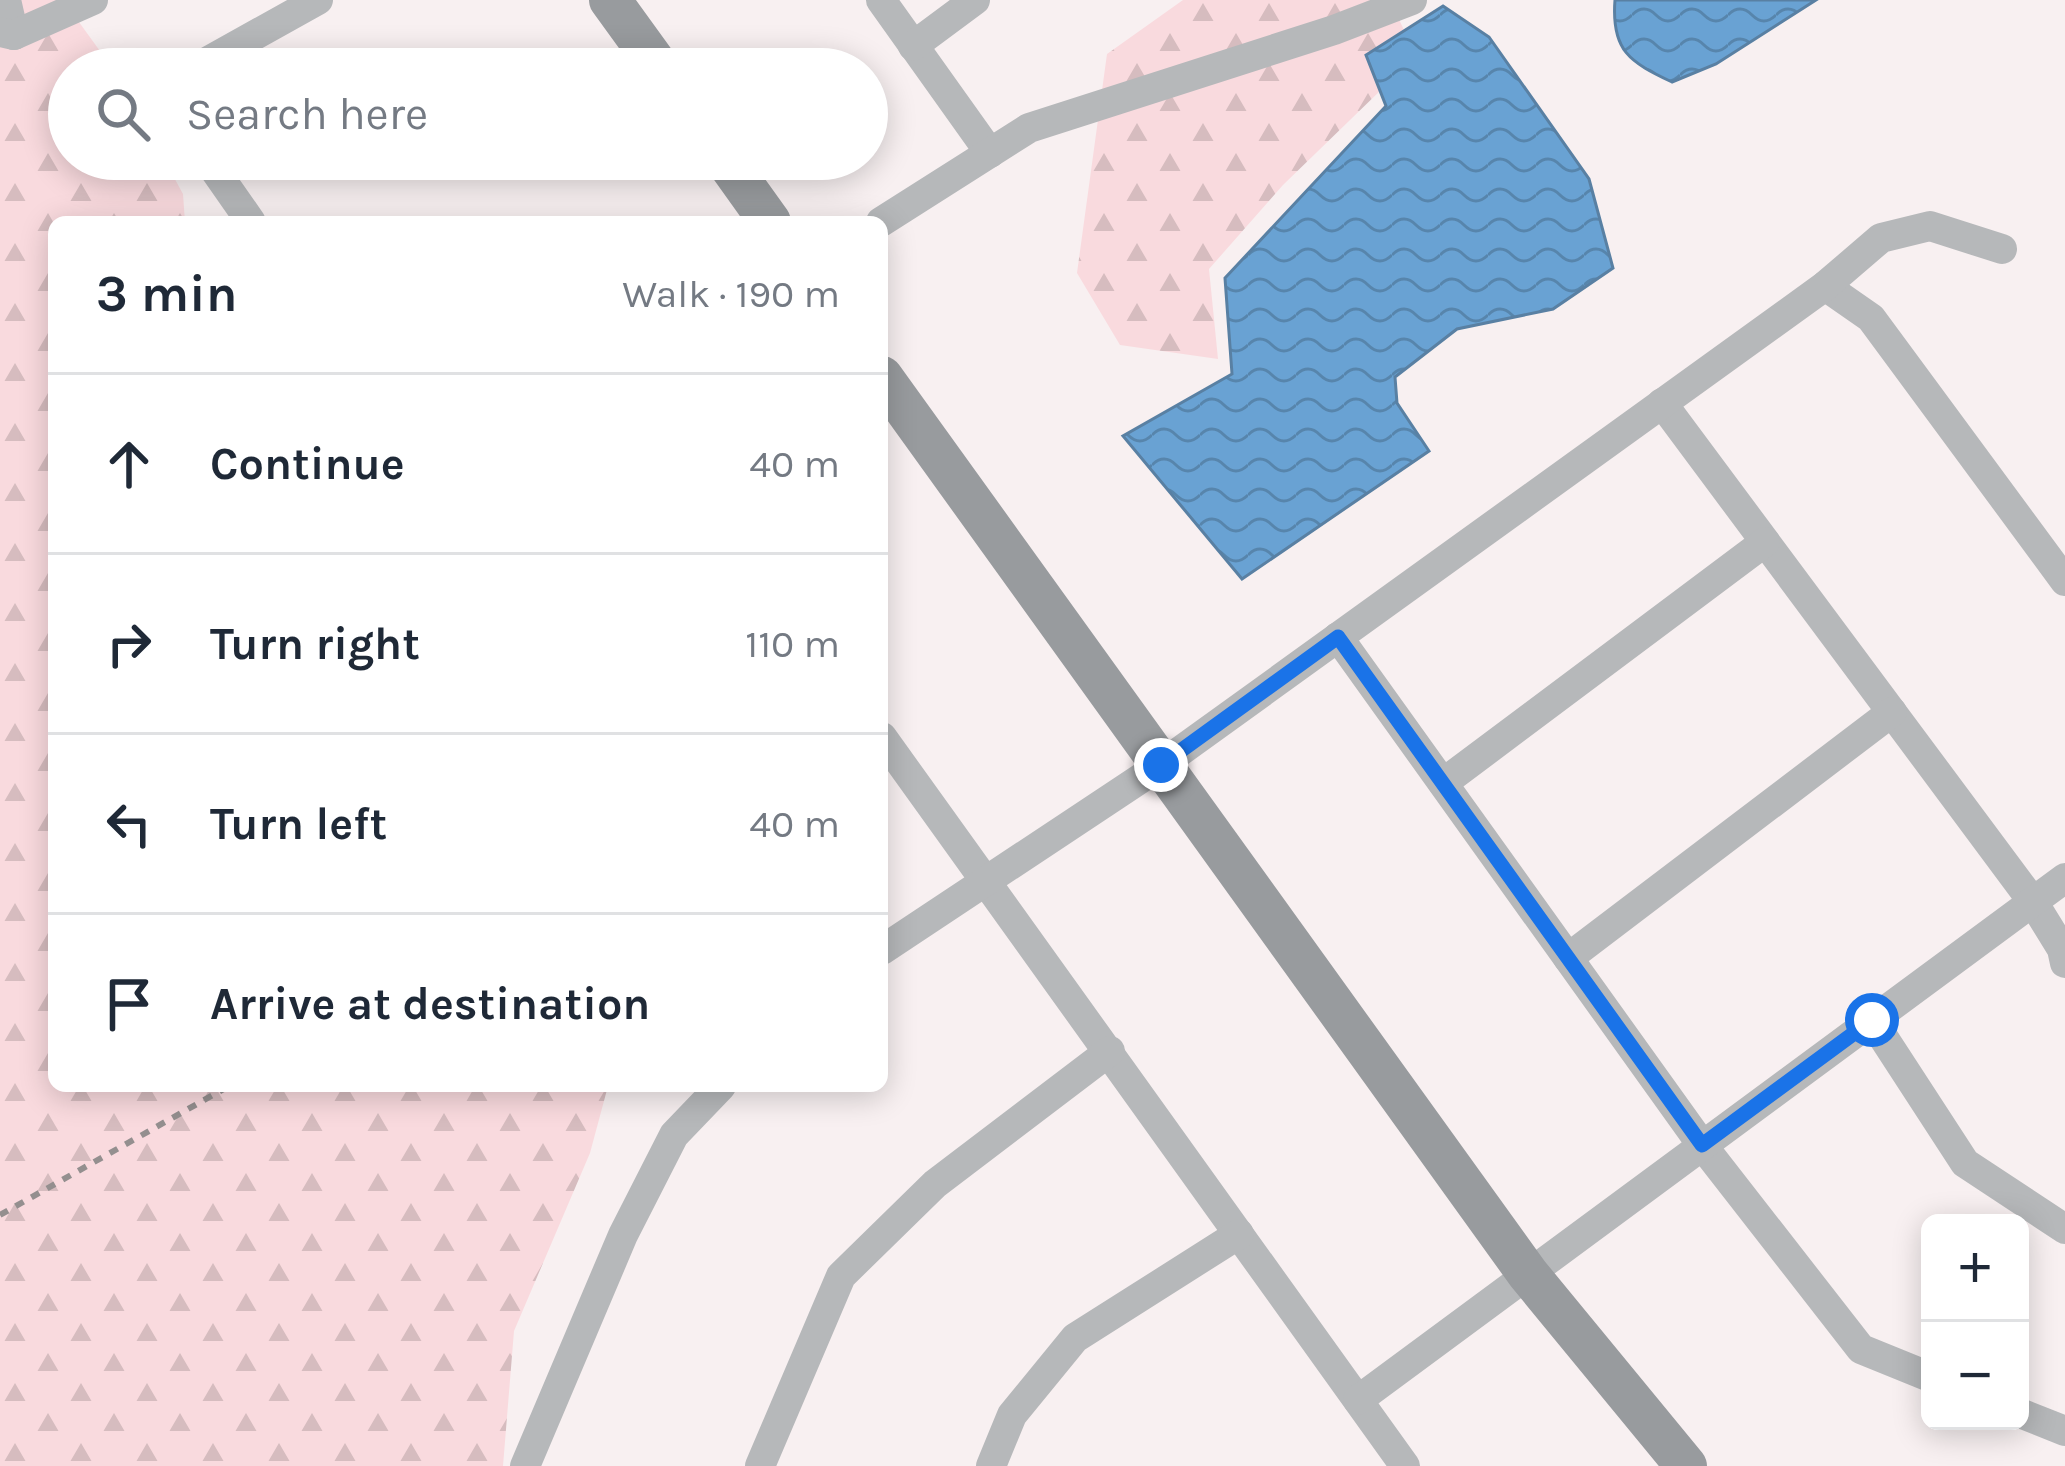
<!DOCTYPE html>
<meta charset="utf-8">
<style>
:root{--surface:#fff;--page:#f6f6f7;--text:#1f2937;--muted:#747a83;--line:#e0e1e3}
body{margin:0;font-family:Karla,sans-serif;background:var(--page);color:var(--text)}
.controls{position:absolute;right:36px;bottom:36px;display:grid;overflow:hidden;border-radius:18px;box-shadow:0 6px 30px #0003}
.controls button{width:108px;height:108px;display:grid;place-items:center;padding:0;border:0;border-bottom:3px solid var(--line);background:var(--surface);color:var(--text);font:60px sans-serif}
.stop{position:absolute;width:36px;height:36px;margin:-27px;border:9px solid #1a73e8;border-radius:50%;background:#fff}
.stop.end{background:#1a73e8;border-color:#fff;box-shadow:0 3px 12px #0008}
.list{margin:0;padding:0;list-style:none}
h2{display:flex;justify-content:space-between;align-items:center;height:156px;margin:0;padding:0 48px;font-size:51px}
h2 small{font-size:39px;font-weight:400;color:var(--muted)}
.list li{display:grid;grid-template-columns:78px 1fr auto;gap:36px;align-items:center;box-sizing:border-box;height:180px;padding:0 48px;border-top:3px solid var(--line)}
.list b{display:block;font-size:45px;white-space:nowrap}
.list em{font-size:39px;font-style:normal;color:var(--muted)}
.icon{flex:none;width:66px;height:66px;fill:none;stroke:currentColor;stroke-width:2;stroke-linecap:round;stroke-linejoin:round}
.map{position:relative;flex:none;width:2065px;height:1466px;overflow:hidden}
.search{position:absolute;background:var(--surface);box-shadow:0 6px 30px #0003;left:48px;top:48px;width:840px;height:132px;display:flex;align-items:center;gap:30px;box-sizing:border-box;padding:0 42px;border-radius:66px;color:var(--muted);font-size:45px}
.panel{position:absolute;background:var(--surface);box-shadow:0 6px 30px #0003;left:48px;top:216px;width:840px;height:876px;border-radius:18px}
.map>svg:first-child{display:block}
.forest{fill:url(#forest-firs)}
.water{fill:url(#water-waves);stroke:#5980a3;stroke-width:3}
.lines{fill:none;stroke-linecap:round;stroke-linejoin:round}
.path{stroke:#948f8f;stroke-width:6;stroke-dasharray:9 9;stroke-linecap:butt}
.street{stroke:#b6b8ba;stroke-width:30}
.secondary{stroke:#989b9e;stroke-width:42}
.route{stroke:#1a73e8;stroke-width:15}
</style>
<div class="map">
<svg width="2065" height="1466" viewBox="0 0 2065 1466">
<defs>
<pattern id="forest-firs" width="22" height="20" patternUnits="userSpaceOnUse" patternTransform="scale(3)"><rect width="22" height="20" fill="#f9dade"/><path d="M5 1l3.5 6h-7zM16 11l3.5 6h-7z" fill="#d6bcbf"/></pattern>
<pattern id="water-waves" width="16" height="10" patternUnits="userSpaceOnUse" patternTransform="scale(3)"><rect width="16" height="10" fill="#69a2d3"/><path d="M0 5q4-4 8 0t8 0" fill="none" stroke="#5785ac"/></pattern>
</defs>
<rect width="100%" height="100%" fill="#f8f0f1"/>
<!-- forest -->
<g class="forest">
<polygon points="0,0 63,0 113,69 69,69 69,159 164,159 183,194 185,222 54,222 54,1086 608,1086 590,1153 514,1331 503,1466 0,1466"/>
<polygon points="1183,0 1390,0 1416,56 1283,185 1209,269 1218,359 1120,345 1077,273 1107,54"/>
</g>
<!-- water -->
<g class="water">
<path d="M1615,0h201l-100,64 -44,18c-42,-20 -61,-31 -57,-82z"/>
<polygon points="1443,6 1489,37 1589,179 1613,268 1553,309 1457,329 1395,377 1397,403 1429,451 1242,579 1123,436 1232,374 1225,278 1386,106 1366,55"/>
</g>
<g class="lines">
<!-- path -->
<polyline class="path" points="0,1215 229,1086"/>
<!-- street -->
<g class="street">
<polyline points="6,0 14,35"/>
<polyline points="881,0 990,153"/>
<polyline points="0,32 14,35 93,0"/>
<polyline points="913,46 975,0"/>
<polyline points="194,69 318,0"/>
<polyline points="207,159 251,222"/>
<polyline points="881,222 1029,128 1334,30 1412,0"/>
<polyline points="1825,286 1871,318 2065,581"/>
<polyline points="1662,403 2033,902 2062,949 2065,963"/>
<polyline points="1338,637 1702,1145 1861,1349 1930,1377"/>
<polyline points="882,737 1405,1466"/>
<polyline points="1443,783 1765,542"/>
<polyline points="882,950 1161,765 1825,286 1881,238 1930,226 2002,249"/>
<polyline points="1568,958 1892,712"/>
<polyline points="1872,1020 1965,1163 2065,1229"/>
<polyline points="1358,1400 2065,878"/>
<polyline points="2020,1413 2065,1431"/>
<polyline points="525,1466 623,1235 674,1135 721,1086"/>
<polyline points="760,1466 841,1276 935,1184 1110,1051"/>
<polyline points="991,1466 1012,1415 1075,1338 1239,1234"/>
</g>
<!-- secondary -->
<g class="secondary">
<polyline points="610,0 660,69"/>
<polyline points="725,159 770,222"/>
<polyline points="882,377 1528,1274 1686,1466"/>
</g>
</g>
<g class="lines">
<!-- route -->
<polyline class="route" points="1161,765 1338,637 1702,1145 1872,1020"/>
</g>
</svg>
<div class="controls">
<button>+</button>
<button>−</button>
</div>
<div class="stop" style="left:1872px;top:1020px"></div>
<div class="stop end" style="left:1161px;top:765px"></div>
<div class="search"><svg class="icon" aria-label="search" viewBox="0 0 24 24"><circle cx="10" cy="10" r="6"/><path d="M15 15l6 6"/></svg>Search here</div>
<section class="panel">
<h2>3 min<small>Walk · 190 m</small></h2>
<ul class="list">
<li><svg class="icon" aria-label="ahead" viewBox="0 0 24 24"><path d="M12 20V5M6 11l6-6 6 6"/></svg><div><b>Continue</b></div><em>40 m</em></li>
<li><svg class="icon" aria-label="right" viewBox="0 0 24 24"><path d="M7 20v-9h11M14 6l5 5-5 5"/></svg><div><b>Turn right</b></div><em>110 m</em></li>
<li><svg class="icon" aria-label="left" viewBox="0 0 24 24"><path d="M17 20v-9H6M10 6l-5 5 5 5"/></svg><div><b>Turn left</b></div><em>40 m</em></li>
<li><svg class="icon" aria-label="arrive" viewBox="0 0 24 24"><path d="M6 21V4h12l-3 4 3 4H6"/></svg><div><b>Arrive at destination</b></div></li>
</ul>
</section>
</div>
